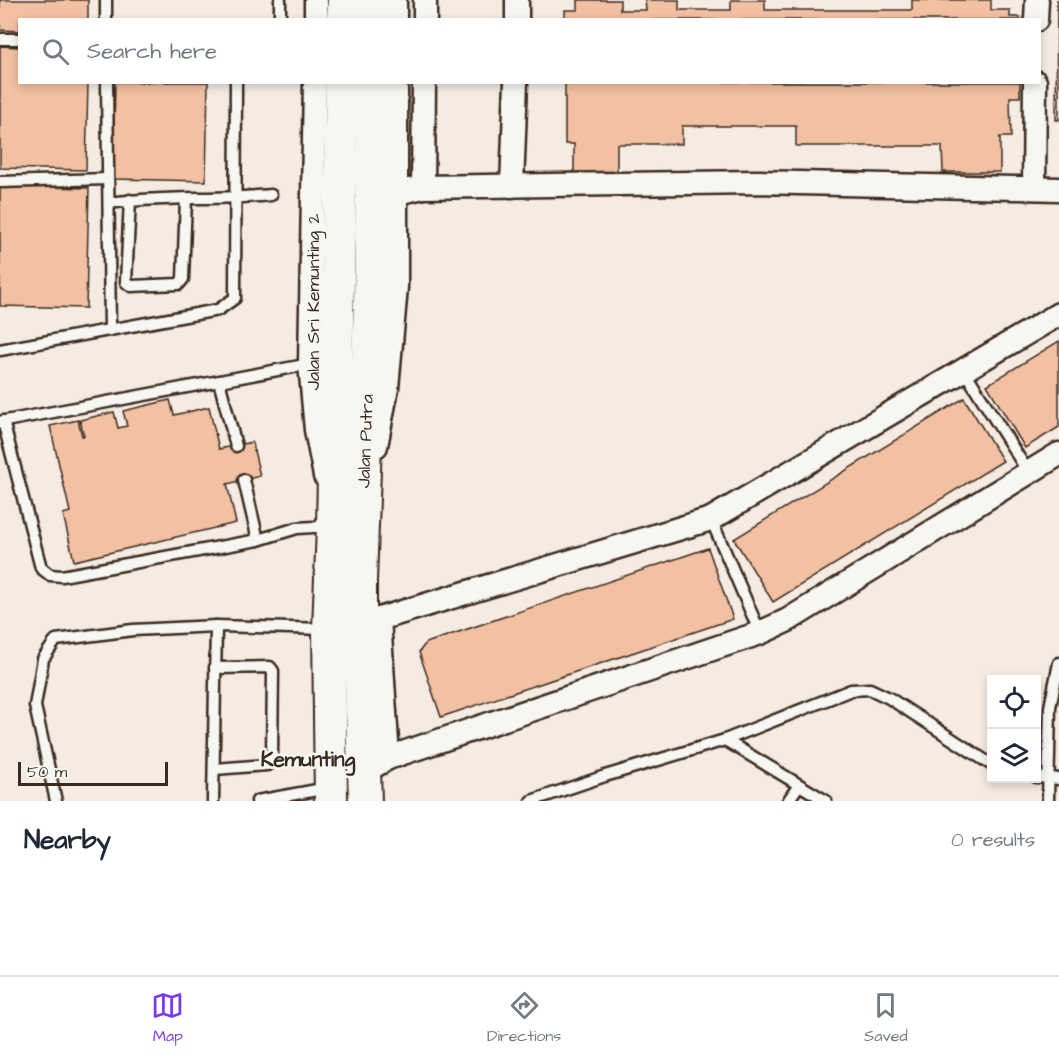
<!DOCTYPE html>
<style>
:root{--surface:#fff;--page:#f2f2f3;--text:#1f2937;--muted:#747a83;--line:#e0e1e3;--accent:#7c3aed}
body{margin:0;font-family:"Architects Daughter",sans-serif;background:var(--page);color:var(--text)}
.controls{position:absolute;right:18px;bottom:18px;display:grid;overflow:hidden;border-radius:0px;box-shadow:0 3px 9px #0003}
.controls button{width:54px;height:54px;display:grid;place-items:center;padding:0;border:0;border-bottom:2px solid var(--line);background:var(--surface);color:var(--text);font:30px sans-serif}
.scale{position:absolute;left:18px;bottom:15px;width:150px;box-sizing:border-box;padding-left:6px;border:3px solid #3b2a1e;border-top:0;font-size:16px;line-height:21px;white-space:nowrap;color:#3b2a1e;-webkit-text-stroke:4px #f6f6f2;paint-order:stroke}
.list{margin:0;padding:0;list-style:none}
h2{display:flex;justify-content:space-between;align-items:center;height:78px;margin:0;padding:0 24px;font-size:26px}
h2 small{font-size:20px;font-weight:400;color:var(--muted)}
.icon{flex:none;width:33px;height:33px;fill:none;stroke:currentColor;stroke-width:2;stroke-linecap:round;stroke-linejoin:round}
.map{position:relative;flex:none;width:1059px;height:801px;overflow:hidden}
.search{position:absolute;background:var(--surface);box-shadow:0 3px 9px #0003;left:18px;right:18px;top:18px;height:66px;display:flex;align-items:center;gap:15px;box-sizing:border-box;padding:0 21px;border-radius:0px;color:var(--muted);font-size:22px}
.sheet{height:174px;background:var(--surface)}
nav{display:flex;justify-content:space-around;align-items:center;box-sizing:border-box;height:84px;border-top:2px solid var(--line);background:var(--surface);font-size:16px;color:var(--muted)}
nav a{display:grid;justify-items:center;gap:3px}
nav .on{color:var(--accent)}
.map>svg:first-child{display:block}
.building{fill:#f2c0a2;stroke:#3b2a1e;stroke-width:1.5}
.lines{fill:none;stroke-linecap:round;stroke-linejoin:round}
.service-casing{stroke:#3b2a1e;stroke-width:15}
.minor-casing{stroke:#3b2a1e;stroke-width:27}
.secondary-casing{stroke:#3b2a1e;stroke-width:36}
.service{stroke:#f6f6f2;stroke-width:10}
.minor{stroke:#f6f6f2;stroke-width:22}
.secondary{stroke:#f6f6f2;stroke-width:32}
.labels{text-anchor:middle;dominant-baseline:central;stroke-width:5;stroke-linejoin:round;paint-order:stroke}
.street-label{font-size:18px;fill:#3b2a1e;stroke:#f6f6f2}
.quarter-label{font-size:21px;font-weight:bold;fill:#3b2a1e;stroke:#f6f6f2}
</style>
<div class="map">
<svg width="1059" height="801" viewBox="0 0 1059 801">
<rect width="100%" height="100%" fill="#f5ebe2"/>
<filter id="ink" filterUnits="userSpaceOnUse"><feTurbulence type="fractalNoise" baseFrequency=".0167" numOctaves="2"/><feDisplacementMap in="SourceGraphic" scale="12" xChannelSelector="R" yChannelSelector="G"/><feConvolveMatrix kernelMatrix="1 2 1 2 8 2 1 2 1" color-interpolation-filters="sRGB"/></filter>
<g filter="url(#ink)">
<!-- building -->
<g class="building">
<polygon points="0,0 88,0 88,20 20,20 20,31 0,30"/>
<polygon points="578,0 620,0 620,10 646,10 645,0 679,0 679,10 731,10 731,0 765,0 765,10 912,10 912,0 991,0 991,10 1010,10 1010,17 1020,17 1020,20 565,20 565,10 578,10"/>
<polygon points="1057,0 1059,0 1059,120 1056,120"/>
<polygon points="0,46 20,47 20,82 88,82 86,170 0,168"/>
<polygon points="115,82 208,82 206,181 113,179"/>
<polygon points="565,82 1020,82 1020,97 1010,97 1011,137 1000,137 1000,172 943,172 942,146 796,146 796,126 682,126 682,144 617,144 617,174 574,174 574,144 565,144"/>
<polygon points="0,186 89,188 86,308 0,306"/>
<polygon points="1059,341 1059,427 1025,448 987,385"/>
<polygon points="964,398 1003,461 773,602 734,539"/>
<polygon points="170,400 174,415 209,407 219,449 252,442 260,476 227,484 236,523 74,561 63,514 70,512 50,426 78,420 82,436 84,436 80,420 114,412 118,428 127,426 123,411"/>
<polygon points="708,548 733,619 441,717 419,652 426,643"/>
</g>
<g class="lines">
<!-- service casing -->
<g class="service-casing">
<g id="service">
<polyline points="106,0 106,20"/>
<polyline points="280,0 280,20"/>
<polyline points="0,39 20,39"/>
<polyline points="107,82 110,330"/>
<polyline points="0,182 108,179"/>
<polyline points="130,200 126,282 131,286 179,284 183,279 186,199"/>
<path d="M109,203c53,-7 108,-3 162,-8"/>
<polyline points="0,350 218,310 235,298 236,82"/>
<polyline points="964,370 1028,472"/>
<polyline points="219,381 236,446"/>
<polyline points="3,421 41,568 50,575 62,576 258,540 244,480"/>
<polyline points="0,422 310,364"/>
<polyline points="711,519 760,633"/>
<polyline points="258,540 297,528 330,526"/>
<polyline points="725,740 826,801"/>
<polyline points="215,769 267,765 272,762 272,756 273,671 270,667 215,668"/>
<polyline points="1036,777 1059,779"/>
<polyline points="56,801 35,706 43,659 56,640 133,630 216,626 325,629"/>
<polyline points="213,801 216,626"/>
<polyline points="257,801 328,788"/>
<polyline points="531,801 605,776 725,740 851,690 870,689 889,698 992,765"/>
<polyline points="788,801 799,785"/>
<polyline points="1048,801 1050,707 1059,663"/>
</g>
</g>
<!-- minor casing -->
<g class="minor-casing">
<g id="minor">
<polyline points="395,0 395,20"/>
<polyline points="316,20 316,0"/>
<polyline points="425,20 425,0"/>
<polyline points="517,20 517,0"/>
<polyline points="1036,20 1037,0"/>
<polyline points="315,82 310,364 316,430 325,476"/>
<polyline points="512,186 516,82"/>
<polyline points="423,187 424,82"/>
<polyline points="1034,188 1035,82"/>
<polyline points="397,193 423,187 756,182 1059,189"/>
<polyline points="376,446 387,388 396,287 396,82"/>
<polyline points="388,758 379,619 711,519 1059,314"/>
<polyline points="376,765 388,758 760,633 788,620 1059,454"/>
</g>
</g>
<!-- secondary casing -->
<g class="secondary-casing">
<g id="secondary">
<polyline points="343,20 344,0"/>
<polyline points="375,20 375,0"/>
<polyline points="331,801 329,629 333,526 342,82"/>
<path id="s1" d="M365,801l-5,-154v-66l10,-277 3,-222"/>
</g>
</g>
<!-- service -->
<use href="#service" class="service"/>
<!-- minor -->
<use href="#minor" class="minor"/>
<!-- secondary -->
<use href="#secondary" class="secondary"/>
</g>
</g>
<g class="labels">
<!-- street labels -->
<g class="street-label">
<text transform="translate(313 302) rotate(-90)">Jalan Sri Kemunting 2</text>
<text stroke="none"><textPath href="#s1" startOffset="360">Jalan Putra</textPath></text>
</g>
<!-- quarter labels -->
<g class="quarter-label">
<text x="308" y="759">Kemunting</text>
</g>
</g>
</svg>
<div class="controls">
<button><svg class="icon" aria-label="locate" viewBox="0 0 24 24"><circle cx="12" cy="12" r="6"/><path d="M12 2v4M12 18v4M2 12h4M18 12h4"/></svg></button>
<button><svg class="icon" aria-label="layers" viewBox="0 0 24 24"><path d="M12 4l9 5-9 5-9-5zM3 14l9 5 9-5"/></svg></button>
</div>
<div class="scale">50 m</div>
<div class="search"><svg class="icon" aria-label="search" viewBox="0 0 24 24"><circle cx="10" cy="10" r="6"/><path d="M15 15l6 6"/></svg>Search here</div>
</div>
<section class="sheet">
<h2>Nearby<small>0 results</small></h2>
<ul class="list">
</ul>
</section>
<nav>
<a class="on"><svg class="icon" aria-label="map" viewBox="0 0 24 24"><path d="M3 6l6-2 6 2 6-2v14l-6 2-6-2-6 2zM9 4v14M15 6v14"/></svg>Map</a>
<a><svg class="icon" aria-label="directions" viewBox="0 0 24 24"><path d="M12 3l9 9-9 9-9-9zM9 14v-3h6M13 9l2 2-2 2"/></svg>Directions</a>
<a><svg class="icon" aria-label="saved" viewBox="0 0 24 24"><path d="M7 4h10v16l-5-4-5 4z"/></svg>Saved</a>
</nav>
